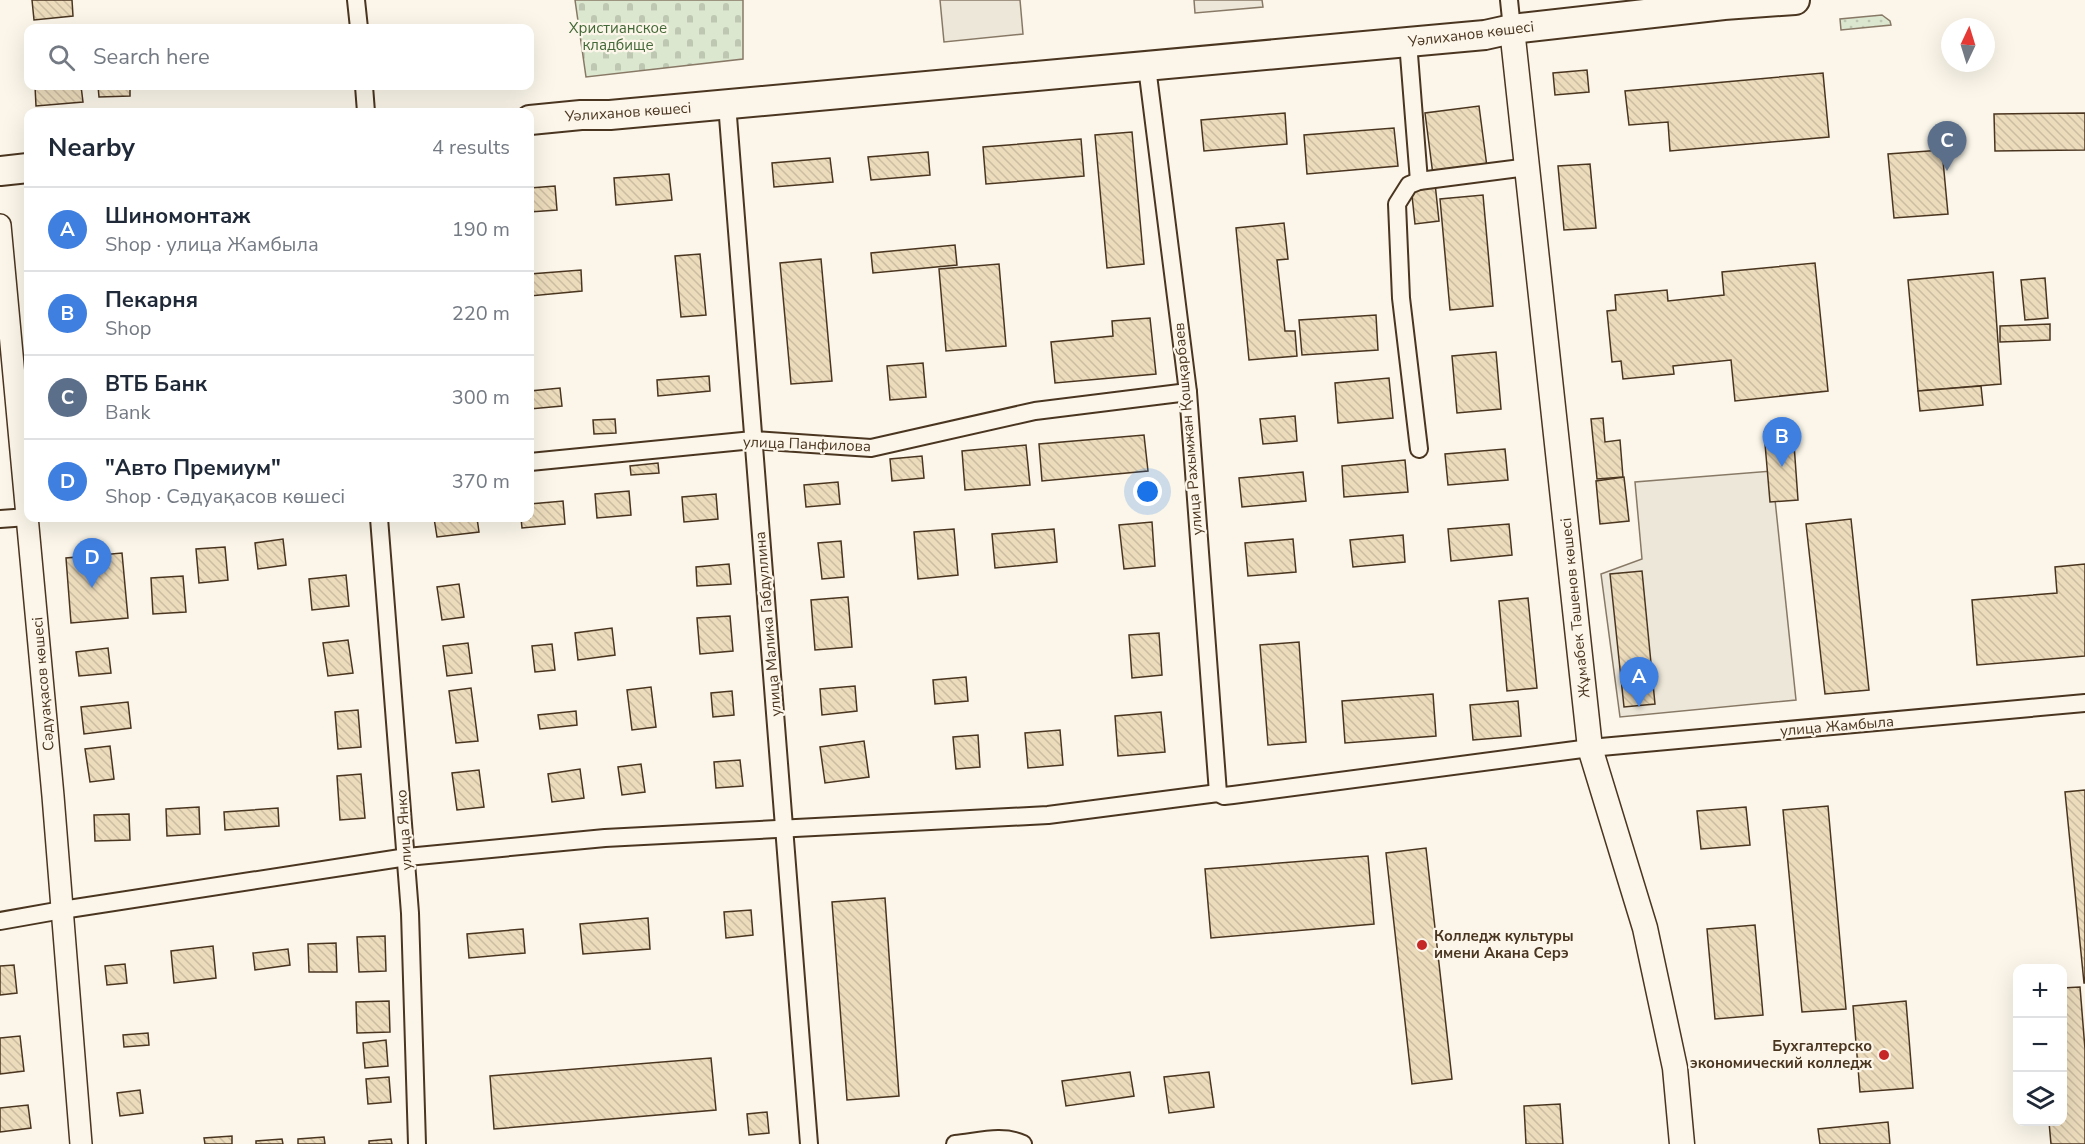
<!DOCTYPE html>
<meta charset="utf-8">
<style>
:root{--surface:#fff;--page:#f6f6f7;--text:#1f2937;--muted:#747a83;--line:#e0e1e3;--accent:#c62828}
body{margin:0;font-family:"Nunito Sans",sans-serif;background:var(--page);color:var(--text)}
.controls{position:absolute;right:18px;bottom:18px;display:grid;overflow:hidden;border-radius:12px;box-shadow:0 6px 24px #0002}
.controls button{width:54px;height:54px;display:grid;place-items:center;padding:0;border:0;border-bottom:2px solid var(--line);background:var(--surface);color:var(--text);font:30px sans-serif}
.compass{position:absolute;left:1941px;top:18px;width:54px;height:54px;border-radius:50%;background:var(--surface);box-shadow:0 6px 24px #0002;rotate:4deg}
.you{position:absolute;left:1148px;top:492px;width:21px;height:21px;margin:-15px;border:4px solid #fff;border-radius:50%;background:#1a73e8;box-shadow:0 0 0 9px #1a73e833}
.badge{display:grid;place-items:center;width:39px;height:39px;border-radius:50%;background:var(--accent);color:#fff;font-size:20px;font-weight:700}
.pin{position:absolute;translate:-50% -50px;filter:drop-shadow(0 2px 3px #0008)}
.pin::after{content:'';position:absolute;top:32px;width:21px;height:18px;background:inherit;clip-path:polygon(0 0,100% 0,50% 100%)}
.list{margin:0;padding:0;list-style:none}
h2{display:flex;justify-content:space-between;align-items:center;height:78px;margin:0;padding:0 24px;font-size:26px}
h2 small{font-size:20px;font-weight:400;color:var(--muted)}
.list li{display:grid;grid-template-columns:39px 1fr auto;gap:18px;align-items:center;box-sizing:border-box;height:84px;padding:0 24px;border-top:2px solid var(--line)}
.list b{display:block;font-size:22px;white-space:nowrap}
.list p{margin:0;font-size:20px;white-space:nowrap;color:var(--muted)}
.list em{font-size:20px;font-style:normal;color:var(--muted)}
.icon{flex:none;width:33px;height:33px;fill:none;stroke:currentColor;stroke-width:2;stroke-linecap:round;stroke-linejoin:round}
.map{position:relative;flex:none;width:2085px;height:1144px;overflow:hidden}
.search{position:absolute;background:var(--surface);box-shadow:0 6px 24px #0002;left:24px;top:24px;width:510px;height:66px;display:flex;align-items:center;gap:15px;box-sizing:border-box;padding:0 21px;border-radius:12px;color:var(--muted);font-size:22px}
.panel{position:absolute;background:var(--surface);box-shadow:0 6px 24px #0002;left:24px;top:108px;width:510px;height:414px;border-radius:12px}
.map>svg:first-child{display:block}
.grass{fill:url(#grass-dots);stroke:#887966;stroke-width:1.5}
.cemetery{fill:url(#cemetery-stones);stroke:#887966;stroke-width:1.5}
.parking{fill:#ede7d9;stroke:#887966;stroke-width:1.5}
.building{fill:url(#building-back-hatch);stroke:#4a3520;stroke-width:1.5}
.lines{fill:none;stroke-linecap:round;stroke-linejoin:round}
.minor-casing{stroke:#4a3520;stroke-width:20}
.tertiary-casing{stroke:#4a3520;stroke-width:24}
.secondary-casing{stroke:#4a3520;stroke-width:27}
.trunk-casing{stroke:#4a3520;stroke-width:32}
.minor{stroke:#fbf6e9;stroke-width:16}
.tertiary{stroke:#fbf6e9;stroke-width:21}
.secondary{stroke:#fbf6e9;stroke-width:24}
.trunk{stroke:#fbf6e9;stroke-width:28}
.poi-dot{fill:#c62828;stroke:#fbf6e9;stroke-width:2}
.labels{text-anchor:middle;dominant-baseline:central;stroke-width:4.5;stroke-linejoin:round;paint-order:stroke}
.park-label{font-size:15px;fill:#436837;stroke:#fbf6e9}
.street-label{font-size:15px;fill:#4a3520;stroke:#fbf6e9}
.poi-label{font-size:15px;font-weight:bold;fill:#4a3520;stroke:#fbf6e9;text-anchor:start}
</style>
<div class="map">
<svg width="2085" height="1144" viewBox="0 0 2085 1144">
<defs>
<pattern id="grass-dots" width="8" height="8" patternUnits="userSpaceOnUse" patternTransform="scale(1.5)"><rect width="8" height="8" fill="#dce7d0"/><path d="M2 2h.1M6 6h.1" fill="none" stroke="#bec7b2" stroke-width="1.8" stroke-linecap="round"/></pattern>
<pattern id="cemetery-stones" width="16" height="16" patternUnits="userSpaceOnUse" patternTransform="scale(1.5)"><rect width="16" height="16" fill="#dce7d0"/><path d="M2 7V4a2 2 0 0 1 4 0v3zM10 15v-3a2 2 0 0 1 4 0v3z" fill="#bec7b2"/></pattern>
<pattern id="building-back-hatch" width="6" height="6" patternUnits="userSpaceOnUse" patternTransform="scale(1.5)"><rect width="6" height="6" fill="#ecdcbc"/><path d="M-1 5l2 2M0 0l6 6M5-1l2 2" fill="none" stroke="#ccbda1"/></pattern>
</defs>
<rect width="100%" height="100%" fill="#fbf6e9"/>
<!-- grass -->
<polygon class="grass" points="1882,15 1890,21 1891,25 1841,30 1840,19"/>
<!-- cemetery -->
<polygon class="cemetery" points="575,0 743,0 743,59 586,77"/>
<!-- parking -->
<g class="parking">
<polygon points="940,0 1020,0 1023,34 944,42"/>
<polygon points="1194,0 1262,0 1263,7 1195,13"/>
<polygon points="1772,471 1796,700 1620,717 1601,574 1642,559 1635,482"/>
</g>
<!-- building -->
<g class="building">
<polygon points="32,0 72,0 73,16 34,20"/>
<polygon points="1587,70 1589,92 1555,95 1553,73"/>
<polygon points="1823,73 1829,137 1670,151 1668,122 1629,125 1625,91"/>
<polygon points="35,86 81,86 83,102 36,106"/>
<polygon points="98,86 130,86 130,96 99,97"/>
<polygon points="1479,106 1487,167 1433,175 1425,113"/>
<polygon points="1285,113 1287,144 1204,151 1201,120"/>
<polygon points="2085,113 2085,150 1995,151 1994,114"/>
<polygon points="1394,128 1398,166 1307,174 1304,135"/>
<polygon points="1132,132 1144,264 1107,268 1095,135"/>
<polygon points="1081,139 1084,176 986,184 983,147"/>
<polygon points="1942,150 1948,214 1894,218 1888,154"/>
<polygon points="928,152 930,175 871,180 868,157"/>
<polygon points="830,158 833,182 774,187 772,163"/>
<polygon points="1590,164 1596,228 1564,230 1558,166"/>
<polygon points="669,174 672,200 616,205 614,178"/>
<polygon points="1435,183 1439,221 1415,224 1411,186"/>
<polygon points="555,186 557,210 530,212 530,188"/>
<polygon points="1483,195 1493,306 1450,310 1440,199"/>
<polygon points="1284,223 1288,259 1277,260 1285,331 1295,331 1297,356 1249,360 1236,228"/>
<polygon points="955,245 957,265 873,273 871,253"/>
<polygon points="700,254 706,315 681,317 675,256"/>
<polygon points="821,259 832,381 791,384 780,263"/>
<polygon points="1815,263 1828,391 1735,401 1731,360 1673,366 1674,374 1623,379 1621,361 1612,362 1607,311 1616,310 1615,295 1667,290 1668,301 1724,295 1722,272"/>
<polygon points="999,264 1006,346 946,351 939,269"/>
<polygon points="581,270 582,291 530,296 530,274"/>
<polygon points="1993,272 2001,384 1918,391 1908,280"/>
<polygon points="2045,278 2048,318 2025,320 2021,280"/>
<polygon points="1376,315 1378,350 1302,355 1299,320"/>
<polygon points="1150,318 1156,374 1055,383 1051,342 1113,336 1112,321"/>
<polygon points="2050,324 2050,340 2000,342 2000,326"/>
<polygon points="1496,352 1501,409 1457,413 1452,356"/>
<polygon points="923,363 926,397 890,400 887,366"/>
<polygon points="709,376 710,391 658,396 657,380"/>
<polygon points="1389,378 1393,418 1338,423 1335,383"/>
<polygon points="1981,386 1983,405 1920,411 1918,391"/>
<polygon points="560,388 562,406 530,409 530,391"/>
<polygon points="1295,416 1297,441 1263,444 1260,419"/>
<polygon points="1603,418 1605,442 1620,440 1623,477 1597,479 1591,419"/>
<polygon points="615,419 616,433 594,434 593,420"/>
<polygon points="1793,430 1798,500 1770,502 1764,432"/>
<polygon points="1144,435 1148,471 1042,481 1039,444"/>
<polygon points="1026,445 1030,485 965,490 962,451"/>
<polygon points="1505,449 1508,480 1448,485 1445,454"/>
<polygon points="922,456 924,478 892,481 890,459"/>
<polygon points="1405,460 1408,492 1344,497 1342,466"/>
<polygon points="658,463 659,473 631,475 630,466"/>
<polygon points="1303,472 1306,501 1242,507 1239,478"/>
<polygon points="1624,477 1629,521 1600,524 1596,481"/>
<polygon points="838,482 840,504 806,507 804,485"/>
<polygon points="629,491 631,515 597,518 595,494"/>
<polygon points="716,494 718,519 684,522 682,497"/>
<polygon points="563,501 565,524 522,528 521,518 530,518 530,504"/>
<polygon points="434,518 477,518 479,532 437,537"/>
<polygon points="1851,519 1869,690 1825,694 1806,524"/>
<polygon points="1152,522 1155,566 1124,569 1119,525"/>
<polygon points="1509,524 1512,555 1451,561 1448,529"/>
<polygon points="954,529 958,575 918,579 914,532"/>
<polygon points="1054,529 1057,562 995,568 992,534"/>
<polygon points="1403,535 1405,562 1353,567 1350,540"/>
<polygon points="283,539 286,565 258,569 255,543"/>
<polygon points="1293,539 1296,572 1248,576 1245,543"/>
<polygon points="841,541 844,577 822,579 818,543"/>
<polygon points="225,547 228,580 199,583 196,549"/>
<polygon points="122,553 128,618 71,623 66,558"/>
<polygon points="729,564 731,584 697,586 696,567"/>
<polygon points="2085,564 2085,656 1977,665 1972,600 2057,593 2055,567"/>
<polygon points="1642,571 1655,704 1624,707 1610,574"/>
<polygon points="346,575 349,606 312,610 309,579"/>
<polygon points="183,576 186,612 153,614 151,578"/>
<polygon points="459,584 464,617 442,620 437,587"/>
<polygon points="848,597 852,647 815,650 811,600"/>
<polygon points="1528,598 1537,688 1507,691 1499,601"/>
<polygon points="730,616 733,651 700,654 697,618"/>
<polygon points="612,628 615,655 578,660 575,633"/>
<polygon points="1159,633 1162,675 1132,678 1129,635"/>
<polygon points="348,640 353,673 328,676 323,643"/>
<polygon points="1299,642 1306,742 1268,745 1260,645"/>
<polygon points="468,643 472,673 447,676 443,646"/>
<polygon points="552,644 555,670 535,672 532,646"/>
<polygon points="108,648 111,673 79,676 76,652"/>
<polygon points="966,677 968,701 935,704 933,680"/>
<polygon points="855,686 857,711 822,715 820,689"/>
<polygon points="651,687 656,727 632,730 627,690"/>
<polygon points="471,688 478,741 456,743 449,691"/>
<polygon points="732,691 734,715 713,717 711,693"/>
<polygon points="1433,694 1436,736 1345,743 1342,701"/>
<polygon points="1518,701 1521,736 1473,740 1470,705"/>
<polygon points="128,702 131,728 84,734 81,707"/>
<polygon points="358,710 361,747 338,749 335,712"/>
<polygon points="576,711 577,725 540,729 538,715"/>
<polygon points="1161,712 1165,752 1118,756 1115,716"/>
<polygon points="1060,730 1063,765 1028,768 1025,733"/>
<polygon points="978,735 980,767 956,769 953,737"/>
<polygon points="864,741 869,777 825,783 820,747"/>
<polygon points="110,746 114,779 90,782 85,749"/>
<polygon points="740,760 743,786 716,788 714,762"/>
<polygon points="641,764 645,792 622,795 618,767"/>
<polygon points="580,769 584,798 552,802 548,774"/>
<polygon points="479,770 484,807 457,810 452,773"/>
<polygon points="361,774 365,818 340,820 337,776"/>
<polygon points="2085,790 2085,983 2084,983 2065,792"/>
<polygon points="1828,806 1846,1009 1802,1012 1783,810"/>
<polygon points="199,807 200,834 167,836 166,809"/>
<polygon points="1746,807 1750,845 1701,849 1697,811"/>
<polygon points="278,808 279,826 225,830 224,812"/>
<polygon points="129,814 130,840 95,841 94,815"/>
<polygon points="1426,848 1452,1079 1412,1084 1386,853"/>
<polygon points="1368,856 1374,924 1211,938 1205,869"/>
<polygon points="885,898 899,1096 847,1100 832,902"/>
<polygon points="751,910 753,935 726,938 724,912"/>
<polygon points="648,918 650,949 583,954 580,924"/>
<polygon points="1755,925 1763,1015 1715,1019 1707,929"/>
<polygon points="523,929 525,953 469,958 467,934"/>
<polygon points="385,936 386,971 359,972 357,937"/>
<polygon points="336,943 337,972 309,972 308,944"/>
<polygon points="213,946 216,978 174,983 171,951"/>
<polygon points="288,949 290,965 255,970 253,953"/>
<polygon points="125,964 127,983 107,985 105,966"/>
<polygon points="14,965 17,993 0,995 0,966"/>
<polygon points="2080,987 2085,1049 2085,1144 2051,1144 2049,1122 2062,1122 2062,988"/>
<polygon points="389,1001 390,1032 357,1033 356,1002"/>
<polygon points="1906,1001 1913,1088 1860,1092 1853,1006"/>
<polygon points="148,1033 149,1045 124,1047 123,1035"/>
<polygon points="20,1036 24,1071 0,1074 0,1038"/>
<polygon points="386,1040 388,1066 365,1068 363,1043"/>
<polygon points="711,1058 716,1110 494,1129 490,1076"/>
<polygon points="1130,1072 1134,1096 1066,1106 1062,1081"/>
<polygon points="1209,1072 1214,1107 1169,1113 1164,1077"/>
<polygon points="389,1077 391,1102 368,1104 366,1079"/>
<polygon points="140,1090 143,1113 120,1116 117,1093"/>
<polygon points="1560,1104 1563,1144 1526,1144 1524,1106"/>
<polygon points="28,1105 31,1128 0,1132 0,1108"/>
<polygon points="767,1112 769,1133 749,1135 747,1114"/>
<polygon points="1888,1122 1890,1144 1820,1144 1818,1129"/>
<polygon points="232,1136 232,1144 205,1144 204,1138"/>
<polygon points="324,1137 325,1144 298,1144 298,1139"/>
<polygon points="282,1139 283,1144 256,1144 256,1141"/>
<polygon points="391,1139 392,1144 369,1144 369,1141"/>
</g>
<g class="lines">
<!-- minor casing -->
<g class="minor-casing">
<g id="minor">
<polyline points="356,0 359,28"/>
<polyline points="1509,0 1512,29"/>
<polyline points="1408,42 1419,181"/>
<polyline points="1147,67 1188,392 1218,793"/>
<polyline points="364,86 366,112"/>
<polyline points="727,104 809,1144"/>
<polyline points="1419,449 1401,298 1397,204 1409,185 1419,181 1528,167"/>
<polyline points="530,462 753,440 871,448 1035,411 1188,392"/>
<polyline points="379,518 410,913 417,1144"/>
<polyline points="0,519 28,517"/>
<polyline points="0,921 62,910 407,857 605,838 1048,815 1218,793 1224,796 1233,795 1590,748 2085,703"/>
<path d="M955,1144c22,-2 48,-10 68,0"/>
</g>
</g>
<!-- tertiary casing -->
<g class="tertiary-casing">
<polyline id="tertiary" points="0,225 53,796 81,1144"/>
</g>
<!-- secondary casing -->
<g class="secondary-casing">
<polyline id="secondary" points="1512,29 1590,748 1645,928 1675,1068 1682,1144"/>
</g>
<!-- trunk casing -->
<g class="trunk-casing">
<g id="trunk">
<polyline points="530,120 581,115 610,115 1408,42 1485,35 1512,29 1724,5 1795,0"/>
<polyline points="0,171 28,168"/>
</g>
</g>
<!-- minor -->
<use href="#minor" class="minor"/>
<!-- tertiary -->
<use href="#tertiary" class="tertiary"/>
<!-- secondary -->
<use href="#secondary" class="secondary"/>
<!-- trunk -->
<use href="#trunk" class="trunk"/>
</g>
<!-- markers -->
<g class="poi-dot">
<circle cx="1422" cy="945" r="6"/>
<circle cx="1884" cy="1055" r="6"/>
</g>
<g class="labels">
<!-- park labels -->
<g class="park-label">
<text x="618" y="28">Христианское<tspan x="618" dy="17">кладбище</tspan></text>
</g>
<!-- street labels -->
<g class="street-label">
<text transform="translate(1471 34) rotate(-7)">Уәлиханов көшесі</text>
<text transform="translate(628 112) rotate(-4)">Уәлиханов көшесі</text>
<text transform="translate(1188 429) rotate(-95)">улица Рахымжан Қошқарбаев</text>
<text transform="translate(807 444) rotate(2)">улица Панфилова</text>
<text transform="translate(1575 608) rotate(-96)">Жұмабек Тәшенов көшесі</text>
<text transform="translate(768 624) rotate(-95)">улица Малика Габдуллина</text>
<text transform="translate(43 684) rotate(-95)">Сәдуақасов көшесі</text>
<text transform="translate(1837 726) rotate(-5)">улица Жамбыла</text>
<text transform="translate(404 830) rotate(-94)">улица Янко</text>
</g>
<!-- poi labels -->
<g class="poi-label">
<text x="1434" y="936">Колледж культуры<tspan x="1434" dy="17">имени Акана Серэ</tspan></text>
<text x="1872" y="1046" text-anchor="end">Бухгалтерско<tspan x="1872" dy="17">экономический колледж</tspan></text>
</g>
</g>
</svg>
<div class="controls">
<button>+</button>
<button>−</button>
<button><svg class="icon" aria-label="layers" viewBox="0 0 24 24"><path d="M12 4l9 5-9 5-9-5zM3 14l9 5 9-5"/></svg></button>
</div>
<svg class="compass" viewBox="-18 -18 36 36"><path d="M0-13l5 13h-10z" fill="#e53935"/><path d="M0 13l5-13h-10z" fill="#747a83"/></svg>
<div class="you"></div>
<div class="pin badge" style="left:1639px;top:707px;background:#3f7fe0">A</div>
<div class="pin badge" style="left:1782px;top:467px;background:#3f7fe0">B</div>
<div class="pin badge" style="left:1947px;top:171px;background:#5c6f8a">C</div>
<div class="pin badge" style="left:92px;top:588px;background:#3f7fe0">D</div>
<div class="search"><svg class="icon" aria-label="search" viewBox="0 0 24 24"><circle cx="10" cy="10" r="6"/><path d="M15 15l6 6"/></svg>Search here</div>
<section class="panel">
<h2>Nearby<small>4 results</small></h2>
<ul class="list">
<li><span class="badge" style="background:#3f7fe0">A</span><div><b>Шиномонтаж</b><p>Shop · улица Жамбыла</p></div><em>190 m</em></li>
<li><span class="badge" style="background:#3f7fe0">B</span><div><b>Пекарня</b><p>Shop</p></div><em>220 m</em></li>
<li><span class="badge" style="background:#5c6f8a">C</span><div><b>ВТБ Банк</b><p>Bank</p></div><em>300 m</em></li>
<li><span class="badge" style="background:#3f7fe0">D</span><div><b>&quot;Авто Премиум&quot;</b><p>Shop · Сәдуақасов көшесі</p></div><em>370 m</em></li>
</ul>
</section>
</div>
